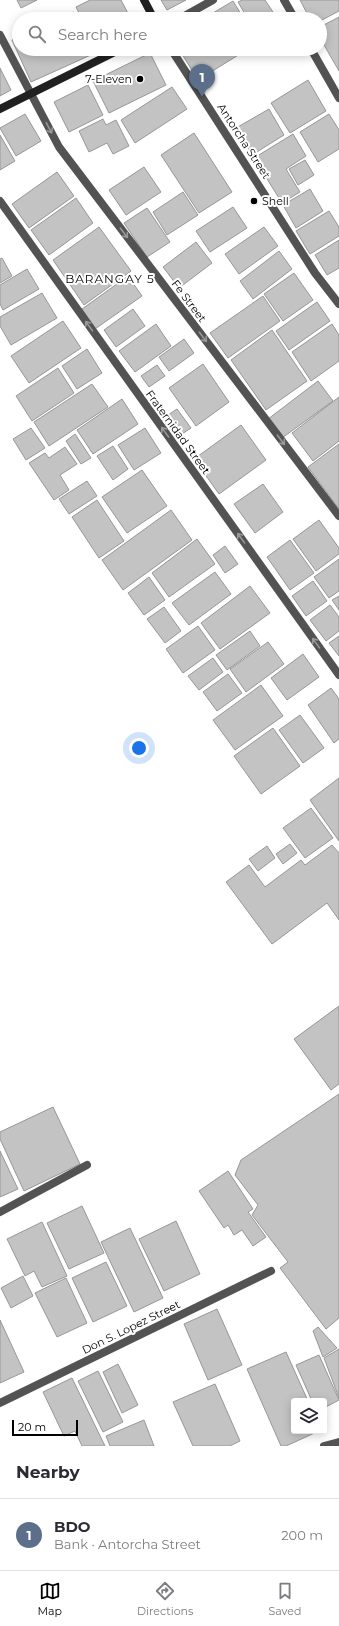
<!DOCTYPE html>
<meta charset="utf-8">
<style>
:root{--surface:#fff;--page:#f7f7f7;--text:#2b2b33;--muted:#7c7c81;--line:#e1e1e2;--accent:#000}
body{margin:0;font-family:Montserrat,sans-serif;background:var(--page);color:var(--text)}
.controls{position:absolute;right:12px;bottom:12px;display:grid;overflow:hidden;border-radius:4px;box-shadow:0 2px 10px #0003}
.controls button{width:36px;height:36px;display:grid;place-items:center;padding:0;border:0;border-bottom:1px solid var(--line);background:var(--surface);color:var(--text);font:20px sans-serif}
.scale{position:absolute;left:12px;bottom:10px;width:66px;box-sizing:border-box;padding-left:4px;border:2px solid #000;border-top:0;font-size:11px;line-height:14px;white-space:nowrap;color:#000;-webkit-text-stroke:3px #fff;paint-order:stroke}
.you{position:absolute;left:139px;top:748px;width:14px;height:14px;margin:-10px;border:3px solid #fff;border-radius:50%;background:#1a73e8;box-shadow:0 0 0 6px #1a73e833}
.badge{display:grid;place-items:center;width:26px;height:26px;border-radius:50%;background:var(--accent);color:#fff;font-size:13px;font-weight:700}
.pin{position:absolute;translate:-50% -33px;filter:drop-shadow(0 1px 2px #0008)}
.pin::after{content:'';position:absolute;top:21px;width:14px;height:12px;background:inherit;clip-path:polygon(0 0,100% 0,50% 100%)}
.list{margin:0;padding:0;list-style:none}
h2{display:flex;justify-content:space-between;align-items:center;height:52px;margin:0;padding:0 16px;font-size:17px}
h2 small{font-size:13px;font-weight:400;color:var(--muted)}
.list li{display:grid;grid-template-columns:26px 1fr auto;gap:12px;align-items:center;box-sizing:border-box;height:72px;padding:0 16px;border-top:1px solid var(--line)}
.list b{display:block;font-size:15px;white-space:nowrap}
.list p{margin:0;font-size:13px;white-space:nowrap;color:var(--muted)}
.list em{font-size:13px;font-style:normal;color:var(--muted)}
.icon{flex:none;width:22px;height:22px;fill:none;stroke:currentColor;stroke-width:2;stroke-linecap:round;stroke-linejoin:round}
.map{position:relative;flex:none;width:339px;height:1446px;overflow:hidden}
.search{position:absolute;background:var(--surface);box-shadow:0 2px 10px #0003;left:12px;right:12px;top:12px;height:44px;display:flex;align-items:center;gap:10px;box-sizing:border-box;padding:0 14px;border-radius:22px;color:var(--muted);font-size:15px}
.sheet{height:124px;background:var(--surface)}
nav{display:flex;justify-content:space-around;align-items:center;box-sizing:border-box;height:56px;border-top:1px solid var(--line);background:var(--surface);font-size:11px;color:var(--muted)}
nav a{display:grid;justify-items:center;gap:2px}
nav .on{color:var(--accent)}
.map>svg:first-child{display:block}
.building{fill:#c3c3c3;stroke:#979797}
.lines{fill:none;stroke-linecap:round;stroke-linejoin:round}
.minor{stroke:#535353;stroke-width:8}
.tertiary{stroke:#535353;stroke-width:8}
.secondary{stroke:#202020;stroke-width:8}
.oneway{stroke:#989898}
.poi-dot{fill:#000;stroke:#fff;stroke-width:1.5}
.labels{text-anchor:middle;dominant-baseline:central;stroke-width:4;stroke-linejoin:round;paint-order:stroke}
.poi-label{font-size:11px;fill:#000;stroke:#fff;text-anchor:end}
.street-label{font-size:11px;fill:#000;stroke:#fff}
.neighbourhood-label{font-size:12px;letter-spacing:1px;fill:#000;stroke:#fff}
</style>
<div class="map">
<svg width="339" height="1446" viewBox="0 0 339 1446">
<rect width="100%" height="100%" fill="#fff"/>
<!-- building -->
<g class="building">
<polygon points="17,0 37,0 21,8"/>
<polygon points="90,0 121,0 131,19 82,19 76,7"/>
<polygon points="161,0 186,0 167,10"/>
<polygon points="242,0 265,0 275,15 268,19 248,19 238,2"/>
<polygon points="300,0 339,0 339,11 320,21 320,19 310,19"/>
<polygon points="233,1 244,19 203,19"/>
<polygon points="74,12 77,19 58,19"/>
<polygon points="339,17 339,71 320,38 320,27"/>
<polygon points="19,37 19,49 91,49 93,54 31,82 12,40"/>
<polygon points="179,49 248,49 198,80"/>
<polygon points="150,53 166,85 109,113 93,81"/>
<polygon points="0,68 11,90 0,96"/>
<polygon points="308,80 326,111 290,133 271,103"/>
<polygon points="88,85 103,115 69,132 54,102"/>
<polygon points="172,87 187,109 135,143 121,120"/>
<polygon points="269,109 284,135 252,155 236,128"/>
<polygon points="25,114 41,141 16,156 0,128"/>
<polygon points="329,114 339,130 339,149 318,162 300,132"/>
<polygon points="103,119 106,125 116,120 129,146 113,154 107,143 89,152 79,131"/>
<polygon points="194,133 232,192 199,213 161,155"/>
<polygon points="293,134 306,156 286,169 300,192 282,203 254,158"/>
<polygon points="0,135 15,161 0,170"/>
<polygon points="305,160 314,175 298,185 289,169"/>
<polygon points="144,167 161,192 126,215 109,190"/>
<polygon points="57,172 74,196 29,228 12,204"/>
<polygon points="310,189 323,211 296,228 283,205"/>
<polygon points="183,192 198,215 167,235 153,212"/>
<polygon points="76,198 93,223 49,255 31,230"/>
<polygon points="233,207 247,228 210,252 196,231"/>
<polygon points="147,208 170,242 147,257 124,223"/>
<polygon points="329,211 339,227 339,236 310,254 296,231"/>
<polygon points="99,227 131,271 84,305 53,260"/>
<polygon points="264,227 278,246 239,274 225,254"/>
<polygon points="339,240 339,268 327,275 315,255"/>
<polygon points="196,242 212,263 179,288 163,267"/>
<polygon points="279,251 292,269 253,299 240,281"/>
<polygon points="2,258 12,276 0,283 0,259"/>
<polygon points="27,269 39,289 3,310 0,304 0,285"/>
<polygon points="294,273 313,300 283,321 264,294"/>
<polygon points="128,276 142,296 95,329 82,309"/>
<polygon points="42,293 57,318 11,345 0,326 0,317"/>
<polygon points="263,296 280,321 228,358 210,333"/>
<polygon points="317,302 330,321 289,350 276,331"/>
<polygon points="133,309 145,326 116,347 104,330"/>
<polygon points="63,321 81,348 29,383 11,356"/>
<polygon points="156,324 171,346 135,372 119,351"/>
<polygon points="332,324 339,335 339,361 311,381 292,352"/>
<polygon points="272,330 307,381 266,410 231,360"/>
<polygon points="184,339 194,353 169,371 159,357"/>
<polygon points="87,349 102,373 77,389 62,366"/>
<polygon points="203,364 229,402 196,426 169,388"/>
<polygon points="157,365 165,376 149,387 141,376"/>
<polygon points="58,368 74,393 32,421 16,396"/>
<polygon points="318,381 333,401 282,438 268,419"/>
<polygon points="92,384 108,407 49,446 34,422"/>
<polygon points="339,397 339,441 313,461 292,433"/>
<polygon points="122,399 138,424 93,454 77,430"/>
<polygon points="177,409 191,428 176,438 162,419"/>
<polygon points="241,425 266,460 219,494 194,459"/>
<polygon points="31,428 45,448 26,460 13,439"/>
<polygon points="145,428 161,453 134,470 118,445"/>
<polygon points="75,434 91,458 81,464 66,441"/>
<polygon points="339,444 339,509 308,467"/>
<polygon points="113,446 128,469 113,480 97,456"/>
<polygon points="65,447 77,464 60,475 69,490 54,500 29,463 45,453 49,458"/>
<polygon points="142,470 167,506 127,533 102,497"/>
<polygon points="87,481 97,496 69,514 59,499"/>
<polygon points="263,484 283,512 255,533 234,504"/>
<polygon points="97,500 124,541 99,558 72,517"/>
<polygon points="171,510 192,540 123,590 102,560"/>
<polygon points="319,520 339,548 339,554 316,571 293,539"/>
<polygon points="197,539 215,564 169,597 152,573"/>
<polygon points="290,540 314,573 290,590 267,557"/>
<polygon points="225,546 238,564 225,573 213,555"/>
<polygon points="339,559 339,591 329,598 314,577"/>
<polygon points="215,572 231,594 189,625 172,603"/>
<polygon points="149,577 165,600 144,615 128,593"/>
<polygon points="313,581 327,601 306,616 292,596"/>
<polygon points="250,586 270,613 220,649 201,623"/>
<polygon points="339,596 339,610 332,600"/>
<polygon points="330,605 339,617 339,631 326,641 310,620"/>
<polygon points="164,607 181,631 165,643 147,619"/>
<polygon points="198,626 215,650 183,673 166,649"/>
<polygon points="250,631 260,646 227,670 216,655"/>
<polygon points="339,636 339,656 329,643"/>
<polygon points="268,642 284,664 246,692 230,669"/>
<polygon points="303,654 319,677 287,700 271,678"/>
<polygon points="213,658 223,672 199,690 188,676"/>
<polygon points="228,674 242,693 217,711 203,692"/>
<polygon points="261,685 283,716 235,750 213,720"/>
<polygon points="331,688 339,699 339,739 334,743 308,705"/>
<polygon points="300,715 324,748 303,763 279,730"/>
<polygon points="273,728 300,766 261,794 234,756"/>
<polygon points="339,778 339,841 310,800"/>
<polygon points="311,808 333,838 305,858 283,828"/>
<polygon points="290,844 297,853 283,864 276,854"/>
<polygon points="332,845 339,853 339,920 327,903 272,944 226,882 249,865 265,887 301,860 305,865"/>
<polygon points="267,846 275,858 258,871 249,859"/>
<polygon points="339,1006 339,1084 331,1090 294,1039"/>
<polygon points="339,1094 339,1318 326,1329 280,1268 288,1262 252,1215 258,1205 235,1175 241,1160"/>
<polygon points="53,1107 80,1164 24,1191 0,1139 0,1132"/>
<polygon points="0,1151 18,1189 0,1197"/>
<polygon points="228,1171 253,1209 248,1212 266,1237 253,1246 242,1230 234,1235 228,1225 224,1228 199,1191"/>
<polygon points="82,1206 104,1253 69,1269 47,1223"/>
<polygon points="176,1221 200,1274 164,1291 139,1239"/>
<polygon points="42,1222 67,1276 42,1287 34,1271 25,1276 7,1239"/>
<polygon points="130,1228 163,1298 134,1312 101,1242"/>
<polygon points="106,1262 127,1306 93,1322 72,1278"/>
<polygon points="23,1276 33,1296 11,1308 1,1288"/>
<polygon points="66,1278 87,1323 57,1337 35,1293"/>
<polygon points="217,1309 242,1365 208,1380 184,1324"/>
<polygon points="0,1320 24,1372 0,1383"/>
<polygon points="318,1327 337,1348 323,1357 313,1331"/>
<polygon points="339,1349 339,1398 324,1358"/>
<polygon points="286,1352 308,1401 294,1401 294,1431 319,1431 286,1446 281,1446 247,1369"/>
<polygon points="319,1355 339,1400 324,1408 324,1401 312,1401 296,1365"/>
<polygon points="118,1364 138,1405 122,1413 103,1372"/>
<polygon points="98,1371 123,1422 103,1432 78,1381"/>
<polygon points="72,1378 105,1446 82,1446 75,1431 64,1436 43,1392"/>
<polygon points="215,1384 240,1441 230,1446 193,1446 173,1402"/>
<polygon points="144,1420 154,1446 110,1446 106,1436"/>
</g>
<g class="lines">
<!-- minor -->
<g class="minor">
<polyline points="0,35 59,147 339,516"/>
<polyline points="0,1212 87,1165"/>
<polyline points="0,1403 271,1271"/>
<polyline points="324,1446 339,1442"/>
</g>
<!-- tertiary -->
<g class="tertiary">
<polyline points="284,0 295,19"/>
<polyline points="179,19 213,0"/>
<polyline points="171,49 315,273 339,304"/>
<polyline points="311,49 339,98"/>
<polyline points="0,201 339,675"/>
</g>
<!-- secondary -->
<g class="secondary">
<polyline points="144,0 154,19"/>
<polyline points="0,109 121,49"/>
</g>
</g>
<!-- one-way arrows -->
<defs><path id="oneway-shaft" d="M-6 0H5M1.5-3L5.5 0L1.5 3" fill="none" stroke-width="1.6" stroke-linecap="round" stroke-linejoin="round"/></defs>
<g class="oneway">
<use href="#oneway-shaft" transform="translate(49 128) rotate(62)"/>
<use href="#oneway-shaft" transform="translate(124 233) rotate(53)"/>
<use href="#oneway-shaft" transform="translate(89 326) rotate(-126)"/>
<use href="#oneway-shaft" transform="translate(203 337) rotate(53)"/>
<use href="#oneway-shaft" transform="translate(165 432) rotate(-126)"/>
<use href="#oneway-shaft" transform="translate(281 440) rotate(53)"/>
<use href="#oneway-shaft" transform="translate(241 538) rotate(-126)"/>
<use href="#oneway-shaft" transform="translate(316 643) rotate(-126)"/>
</g>
<!-- markers -->
<g class="poi-dot">
<circle cx="140" cy="79" r="4"/>
<circle cx="254" cy="201" r="4"/>
</g>
<g class="labels">
<!-- poi labels -->
<g class="poi-label">
<text x="132" y="79">7-Eleven</text>
<text x="262" y="201" text-anchor="start">Shell</text>
</g>
<!-- street labels -->
<g class="street-label">
<text transform="translate(244 141) rotate(57)">Antorcha Street</text>
<text transform="translate(189 301) rotate(53)">Fe Street</text>
<text transform="translate(178 432) rotate(54)">Fraternidad Street</text>
<text transform="translate(131 1327) rotate(-26)">Don S. Lopez Street</text>
</g>
<!-- neighbourhood labels -->
<g class="neighbourhood-label">
<text x="110" y="278">BARANGAY 5</text>
</g>
</g>
</svg>
<div class="controls">
<button><svg class="icon" aria-label="layers" viewBox="0 0 24 24"><path d="M12 4l9 5-9 5-9-5zM3 14l9 5 9-5"/></svg></button>
</div>
<div class="scale">20 m</div>
<div class="you"></div>
<div class="pin badge" style="left:202px;top:97px;background:#5c6f8a">1</div>
<div class="search"><svg class="icon" aria-label="search" viewBox="0 0 24 24"><circle cx="10" cy="10" r="6"/><path d="M15 15l6 6"/></svg>Search here</div>
</div>
<section class="sheet">
<h2>Nearby<small></small></h2>
<ul class="list">
<li><span class="badge" style="background:#5c6f8a">1</span><div><b>BDO</b><p>Bank · Antorcha Street</p></div><em>200 m</em></li>
</ul>
</section>
<nav>
<a class="on"><svg class="icon" aria-label="map" viewBox="0 0 24 24"><path d="M3 6l6-2 6 2 6-2v14l-6 2-6-2-6 2zM9 4v14M15 6v14"/></svg>Map</a>
<a><svg class="icon" aria-label="directions" viewBox="0 0 24 24"><path d="M12 3l9 9-9 9-9-9zM9 14v-3h6M13 9l2 2-2 2"/></svg>Directions</a>
<a><svg class="icon" aria-label="saved" viewBox="0 0 24 24"><path d="M7 4h10v16l-5-4-5 4z"/></svg>Saved</a>
</nav>
